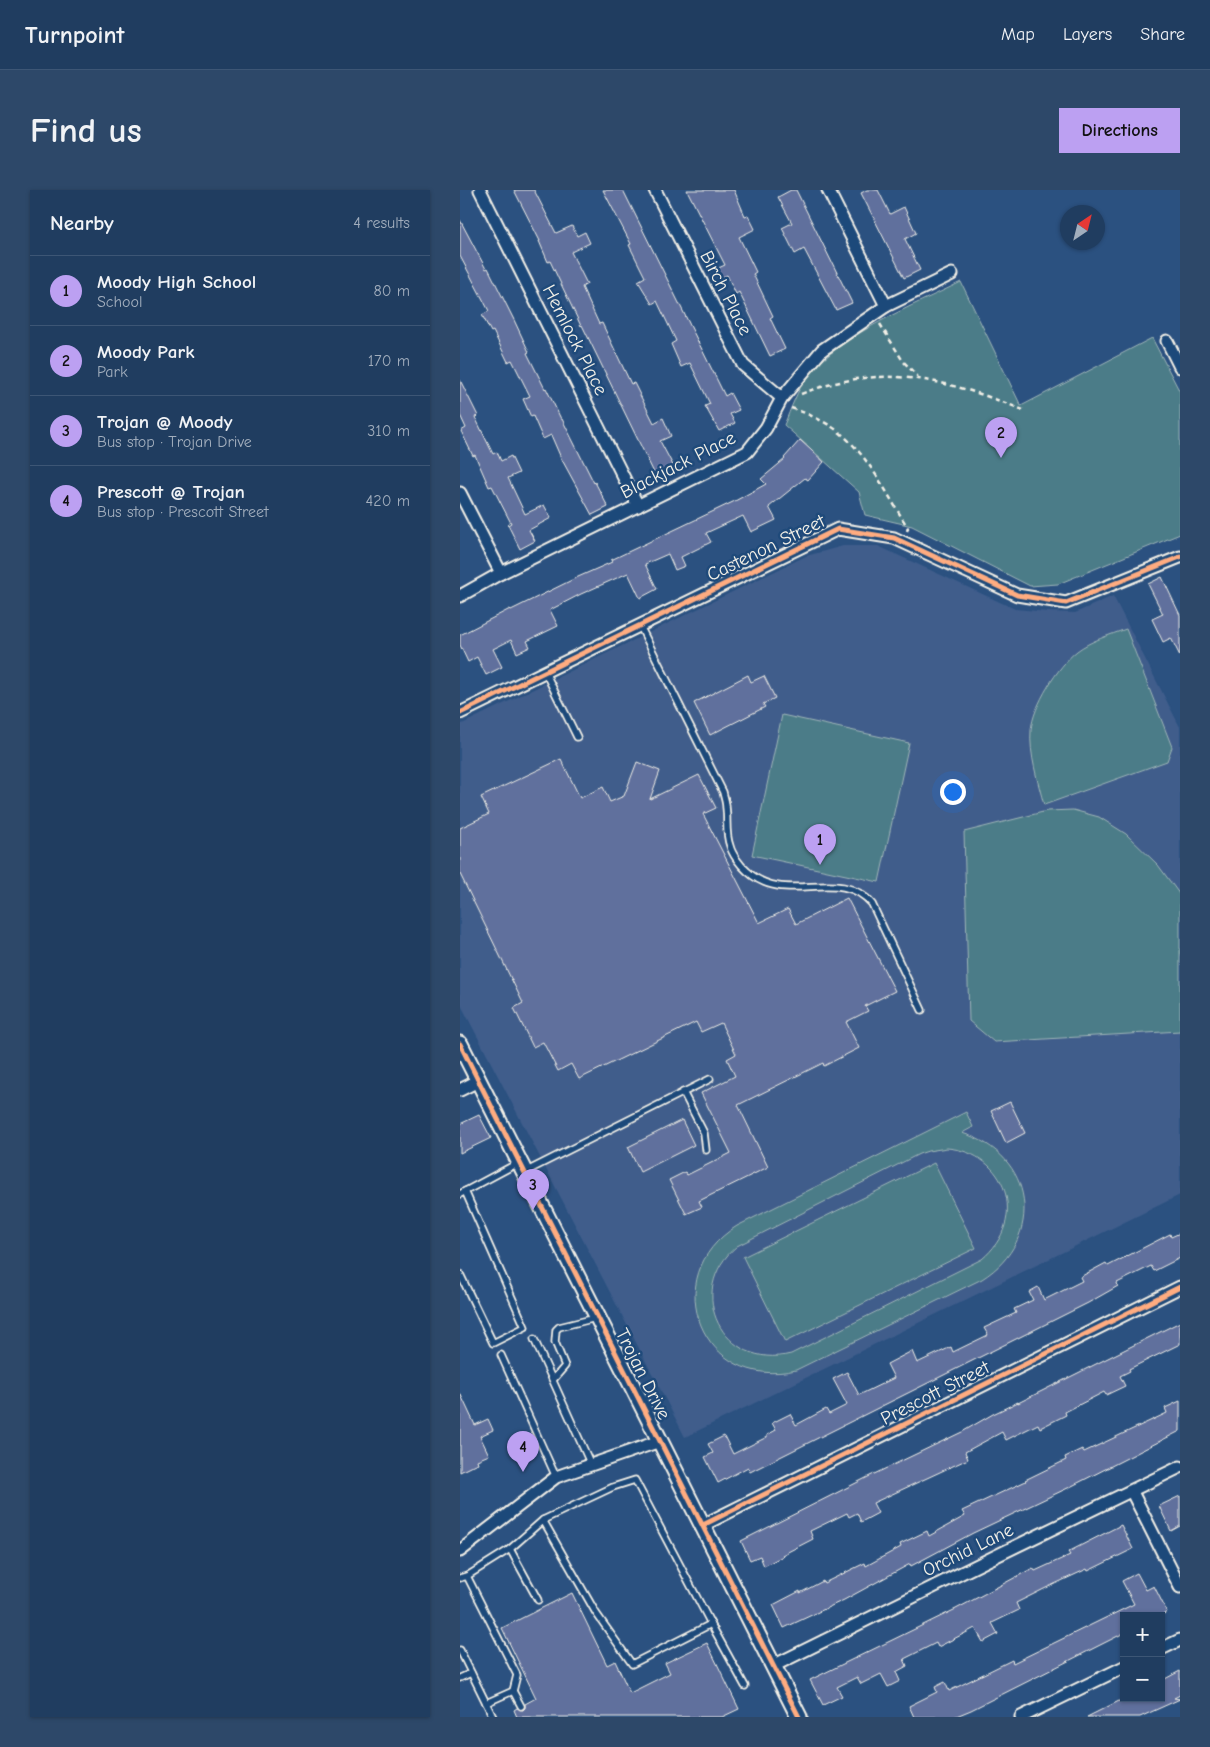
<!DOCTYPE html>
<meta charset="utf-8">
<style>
:root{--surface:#203d60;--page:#2d4869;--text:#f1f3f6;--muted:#a2aebd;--line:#3d5675;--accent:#bca0f2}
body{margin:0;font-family:"Comic Neue",sans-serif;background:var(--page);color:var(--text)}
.controls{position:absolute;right:15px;bottom:15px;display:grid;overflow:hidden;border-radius:0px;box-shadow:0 1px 4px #0004}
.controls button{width:45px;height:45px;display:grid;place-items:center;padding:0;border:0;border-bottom:1px solid var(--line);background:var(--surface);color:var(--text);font:25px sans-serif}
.compass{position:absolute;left:600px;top:15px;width:45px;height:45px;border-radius:50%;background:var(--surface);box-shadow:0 1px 4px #0004;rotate:35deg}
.you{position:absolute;left:492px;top:601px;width:18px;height:18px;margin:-12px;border:4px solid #fff;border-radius:50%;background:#1a73e8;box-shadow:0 0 0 8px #1a73e833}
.badge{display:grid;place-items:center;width:32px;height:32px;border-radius:50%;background:var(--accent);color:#111;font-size:16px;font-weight:700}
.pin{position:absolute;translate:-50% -41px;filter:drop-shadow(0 1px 2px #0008)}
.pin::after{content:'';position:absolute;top:26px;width:18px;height:15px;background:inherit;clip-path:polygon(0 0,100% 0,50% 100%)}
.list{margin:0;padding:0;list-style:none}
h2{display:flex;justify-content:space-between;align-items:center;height:65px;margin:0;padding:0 20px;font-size:21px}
h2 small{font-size:16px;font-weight:400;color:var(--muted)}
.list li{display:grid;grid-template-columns:32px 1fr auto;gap:15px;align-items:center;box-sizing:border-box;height:70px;padding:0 20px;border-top:1px solid var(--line)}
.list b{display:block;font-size:19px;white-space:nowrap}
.list p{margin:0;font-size:16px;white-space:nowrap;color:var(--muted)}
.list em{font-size:16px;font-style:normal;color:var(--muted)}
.map{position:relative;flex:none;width:720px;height:1527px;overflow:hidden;border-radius:0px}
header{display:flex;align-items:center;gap:30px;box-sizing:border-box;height:70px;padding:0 25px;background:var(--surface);border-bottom:1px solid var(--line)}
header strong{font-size:24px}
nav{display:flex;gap:28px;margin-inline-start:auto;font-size:18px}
.intro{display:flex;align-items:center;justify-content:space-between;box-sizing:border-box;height:120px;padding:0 30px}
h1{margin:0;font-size:35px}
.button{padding:12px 22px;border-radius:0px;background:var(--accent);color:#111;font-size:18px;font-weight:700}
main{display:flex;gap:30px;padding:0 30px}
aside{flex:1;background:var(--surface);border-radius:0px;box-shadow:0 1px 4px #0004}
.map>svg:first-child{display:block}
.built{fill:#3f5d8b}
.green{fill:#4b7c88;stroke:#a0b6b8;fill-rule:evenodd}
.building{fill:#61709d;stroke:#f4f1e8}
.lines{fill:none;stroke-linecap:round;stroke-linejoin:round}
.service-casing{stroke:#f4f1e8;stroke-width:9}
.minor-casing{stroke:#f4f1e8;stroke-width:15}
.tertiary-casing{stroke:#f4f1e8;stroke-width:19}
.path{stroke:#f4f1e8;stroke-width:2.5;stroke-dasharray:5 4;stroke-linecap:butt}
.service{stroke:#1f4a7a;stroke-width:5.5}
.minor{stroke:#1f4a7a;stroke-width:11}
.tertiary{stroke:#1f4a7a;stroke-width:15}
.cycleway-casing{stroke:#1f4a7a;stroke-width:8}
.cycleway{stroke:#ffac80;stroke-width:5}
.labels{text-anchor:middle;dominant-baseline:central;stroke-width:5;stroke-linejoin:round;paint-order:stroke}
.street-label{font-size:19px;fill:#f4f1e8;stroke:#1f4a7a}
</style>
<header>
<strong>Turnpoint</strong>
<nav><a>Map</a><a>Layers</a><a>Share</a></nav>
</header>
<div class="intro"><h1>Find us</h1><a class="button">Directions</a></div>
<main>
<aside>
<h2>Nearby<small>4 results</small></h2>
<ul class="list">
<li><span class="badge">1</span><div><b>Moody High School</b><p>School</p></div><em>80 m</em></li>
<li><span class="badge">2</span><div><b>Moody Park</b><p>Park</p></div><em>170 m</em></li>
<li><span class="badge">3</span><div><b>Trojan @ Moody</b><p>Bus stop · Trojan Drive</p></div><em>310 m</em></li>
<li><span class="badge">4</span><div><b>Prescott @ Trojan</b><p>Bus stop · Prescott Street</p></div><em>420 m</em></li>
</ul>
</aside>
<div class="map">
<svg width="720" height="1527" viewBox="0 0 720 1527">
<rect width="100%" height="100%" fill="#2b5180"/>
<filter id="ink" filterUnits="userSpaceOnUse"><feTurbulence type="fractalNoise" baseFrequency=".02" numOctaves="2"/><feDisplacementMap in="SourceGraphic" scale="10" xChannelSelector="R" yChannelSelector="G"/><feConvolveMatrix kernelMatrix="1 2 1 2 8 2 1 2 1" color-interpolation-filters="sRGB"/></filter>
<g filter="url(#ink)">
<!-- built -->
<polygon class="built" points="383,356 418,356 555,419 588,422 615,423 653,406 720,537 720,1005 225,1247 0,813 0,535 346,366"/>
<!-- green -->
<g class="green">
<path d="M501,92l60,124 131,-68 28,54v142l-122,50 -28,2 -118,-60 -47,-11 -6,-23 -75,-67c7,-16 13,-35 24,-49 34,-43 105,-70 153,-94z"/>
<path d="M666,439l46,118 -5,14 -123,44c-6,-23 -15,-51 -13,-75 2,-24 27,-64 46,-79 13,-10 33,-16 49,-22z"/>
<polygon points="322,525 449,553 419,692 292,665"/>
<polygon points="613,620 639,627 666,644 698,675 720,705 720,841 534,852 509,831 504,642 587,621"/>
<path d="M506,922l7,15 -11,6c73,22 84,106 20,146l-186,91c-93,22 -141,-94 -59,-144zM487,958c60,5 82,72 35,111l-191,95c-68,17 -108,-63 -54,-108l182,-92 9,-3z"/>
<polygon points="474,973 516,1058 325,1152 283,1067"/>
</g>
<!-- building -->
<g class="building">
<polygon points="54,0 74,0 96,43 112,36 117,46 125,42 130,53 111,62 127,94 122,97 139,134 142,133 171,194 174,193 194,233 203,228 211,246 200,251 216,281 198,291 122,135 121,136 90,71 88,72 79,51 80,51"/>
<polygon points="143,0 163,0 265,206 270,203 279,220 270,224 275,233 259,241 245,216 250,214 230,173 221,177 211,154 216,151 197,111 192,114 178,91 185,87 169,55 171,54"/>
<polygon points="227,0 274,0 285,26 288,25 295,39 279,47 296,82 293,84 313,126 310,128 325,159 310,166 279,102 276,104 267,85 259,89 254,80 265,75"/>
<polygon points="331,0 336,0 392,113 376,120 344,59 335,64 322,38 332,33 318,7"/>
<polygon points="407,0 418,0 430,24 444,17 456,43 445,49 460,80 444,88 401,3"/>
<polygon points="0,30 26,79 28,78 54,130 69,162 67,163 85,199 86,198 101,229 102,229 134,293 135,292 148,317 132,325 101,268 91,245 83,249 73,226 71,227 63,209 70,206 52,170 48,172 33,141 31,142 22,125 29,121 0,66"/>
<polygon points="0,190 18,226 15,227 33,264 37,262 41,271 51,266 59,283 48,288 65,324 84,315 91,328 69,340 75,351 60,359 48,335 51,333 32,296 29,297 15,265 13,266 1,241 6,238 0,225"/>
<polygon points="340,250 364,272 348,290 345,288 309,317 316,330 291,342 283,326 246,343 251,352 221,367 225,376 215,380 208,364 185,374 197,399 180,408 168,383 121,404 90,420 98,436 67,451 70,457 57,463 51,450 33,459 42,477 26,485 17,467 8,472 0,455 0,445 50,419 51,420 118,387 152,372 151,370 275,311 306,294 301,289 325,269 324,268"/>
<polygon points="702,387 720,425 720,466 711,448 703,452 692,429 703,424 688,394"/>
<polygon points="288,485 291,492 304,486 315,508 303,514 305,517 250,545 234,513"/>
<polygon points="101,569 120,608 143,597 150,612 164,606 177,572 200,581 190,609 239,585 256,618 243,624 299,733 328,719 336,734 387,708 435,801 405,816 408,821 386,832 399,858 364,876 363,873 278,915 308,977 239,1011 242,1017 226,1024 209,990 225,982 227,985 271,963 241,903 275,886 267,869 276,864 261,833 241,842 236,832 119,889 111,874 98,881 83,852 73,857 54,818 63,813 0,684 0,638 29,624 21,607"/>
<polygon points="550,912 565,943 546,953 531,921"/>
<polygon points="19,925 31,948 0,963 0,934"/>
<polygon points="222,930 234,955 180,982 168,957"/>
<polygon points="720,1043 720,1068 694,1081 691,1076 657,1093 658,1096 628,1113 290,1282 288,1277 258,1293 245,1267 253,1263 248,1254 264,1246 273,1264 307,1247 307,1245 316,1240 312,1233 330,1224 336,1235 366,1219 369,1224 387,1215 373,1189 387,1182 399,1205 434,1188 427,1174 452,1161 457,1173 491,1157 493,1162 528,1145 524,1138 556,1123 554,1119 573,1110 569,1102 578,1097 584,1110 622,1091 620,1087 646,1073 648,1076 710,1044 711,1047"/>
<polygon points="720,1132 720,1154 669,1179 670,1181 660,1186 665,1196 646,1205 644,1202 605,1222 606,1225 580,1238 578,1234 546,1250 542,1242 505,1262 508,1269 413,1313 418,1323 401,1332 397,1323 389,1327 387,1323 350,1341 353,1349 322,1365 323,1366 304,1376 300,1366 290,1370 281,1351 410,1286 502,1242 533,1224 558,1212 558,1213"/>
<polygon points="0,1203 15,1235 28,1229 33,1240 20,1246 29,1265 17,1270 18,1273 0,1282"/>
<polygon points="720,1211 720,1241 610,1297 513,1343 451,1376 450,1374 384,1410 324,1438 313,1415 340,1401 340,1403 363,1391 364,1393 405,1373 406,1376 441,1357 440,1354 467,1341 469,1346 505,1326 502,1321 566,1291 565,1290 606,1270 605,1267 622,1259 624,1262 707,1223 705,1218"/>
<polygon points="720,1306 720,1336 711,1341 699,1316"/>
<polygon points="661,1335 673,1359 628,1381 627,1379 586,1398 556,1413 559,1420 532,1433 538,1444 523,1452 515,1438 478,1457 476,1453 444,1469 447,1476 436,1482 440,1491 428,1497 421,1484 401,1494 397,1487 377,1497 382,1506 363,1515 350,1490 496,1419 573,1378 575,1381 610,1365 608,1362"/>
<polygon points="677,1383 686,1400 694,1396 707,1422 700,1426 664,1426 664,1443 511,1520 494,1527 454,1527 449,1516 477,1502 475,1497 485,1492 489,1501 552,1470 553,1473 674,1414 662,1391"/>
<polygon points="112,1403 147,1475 155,1471 170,1503 210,1483 205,1473 247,1453 279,1519 262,1527 57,1527 54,1520 57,1518 63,1520 65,1518 65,1514 76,1508 42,1438"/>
<polygon points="720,1481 720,1505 714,1508 720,1509 680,1527 627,1527 665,1508 701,1508 701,1491"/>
</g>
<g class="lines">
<!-- service casing -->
<g class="service-casing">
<g id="service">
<path d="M180,436l83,166c1,5 3,10 3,15 2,13 -1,26 4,39 2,8 10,19 17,25 39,37 92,-7 125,33l50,106"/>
<polyline points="85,482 117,547"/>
<polyline points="223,902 244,943 246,960"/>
<polyline points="65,982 250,889"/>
<polyline points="0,1004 58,973"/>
<polyline points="0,1084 33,1153 65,1137 5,1001"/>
<polyline points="74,1149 131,1275"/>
<polyline points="41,1165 96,1287"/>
<polyline points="93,1190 105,1176 95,1152 96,1140 99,1137 136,1128"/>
<polyline points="83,1330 153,1297 175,1290 251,1434"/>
<polyline points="50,1359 78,1410"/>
<polyline points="7,1386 50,1359 83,1330 136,1423 172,1474 251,1434 285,1496"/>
<polyline points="0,1388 7,1386 57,1485 53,1501 61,1516"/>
<polyline points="0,1460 33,1527"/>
<polyline points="0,1488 11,1483"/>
<polyline points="26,1513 53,1501"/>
</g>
</g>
<!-- minor casing -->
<g class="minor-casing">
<g id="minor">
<polyline points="20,0 178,316"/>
<polyline points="195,0 283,175 322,208"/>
<polyline points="368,0 426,116"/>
<polyline points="707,151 720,177"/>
<polyline points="0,303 41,383"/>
<polyline points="0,406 41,383 287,262 306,238 322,208 362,160 426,116 492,84"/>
<polyline points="0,523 378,339 434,348 557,405 606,413 720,367"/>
<polyline points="0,900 18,891"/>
<polyline points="672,1302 720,1397"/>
<polyline points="243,1335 720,1097"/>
<polyline points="0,1361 96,1287 200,1251"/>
<polyline points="701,1459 720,1450"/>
<polyline points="313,1476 540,1364 720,1277"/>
<polyline points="561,1527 664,1477"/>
</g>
</g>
<!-- tertiary casing -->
<g class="tertiary-casing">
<polyline id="tertiary" points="0,854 339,1527"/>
</g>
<!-- path -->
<g class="path">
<polyline points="420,134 443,171 458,187"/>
<path d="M341,204c81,-32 145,-15 222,16"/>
<path d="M331,218c13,4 26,10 38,17 35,21 58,69 79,103l-1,3"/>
</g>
<!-- service -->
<use href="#service" class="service"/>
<!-- minor -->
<use href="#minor" class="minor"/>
<!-- tertiary -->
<use href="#tertiary" class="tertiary"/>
<!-- cycleway casing -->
<g class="cycleway-casing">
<g id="cycleway">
<polyline points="0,523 378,339 434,348 557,405 606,413 720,367"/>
<polyline points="0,854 339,1527"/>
<polyline points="243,1335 720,1097"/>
</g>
</g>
<!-- cycleway -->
<use href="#cycleway" class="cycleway"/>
</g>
</g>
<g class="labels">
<!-- street labels -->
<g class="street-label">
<text transform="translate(266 103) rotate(63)">Birch Place</text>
<text transform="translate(115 150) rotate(63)">Hemlock Place</text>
<text transform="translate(218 275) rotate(-27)">Blackjack Place</text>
<text transform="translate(306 358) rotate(-26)">Castenon Street</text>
<text transform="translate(183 1184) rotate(63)">Trojan Drive</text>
<text transform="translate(475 1203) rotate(-27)">Prescott Street</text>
<text transform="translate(508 1360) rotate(-26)">Orchid Lane</text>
</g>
</g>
</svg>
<div class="controls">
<button>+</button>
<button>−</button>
</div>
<svg class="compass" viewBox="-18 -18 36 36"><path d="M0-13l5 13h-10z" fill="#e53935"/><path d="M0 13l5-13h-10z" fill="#a2aebd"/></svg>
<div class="you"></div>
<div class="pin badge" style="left:360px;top:675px">1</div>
<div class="pin badge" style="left:541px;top:268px">2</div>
<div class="pin badge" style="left:73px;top:1020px">3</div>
<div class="pin badge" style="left:63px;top:1282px">4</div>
</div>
</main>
